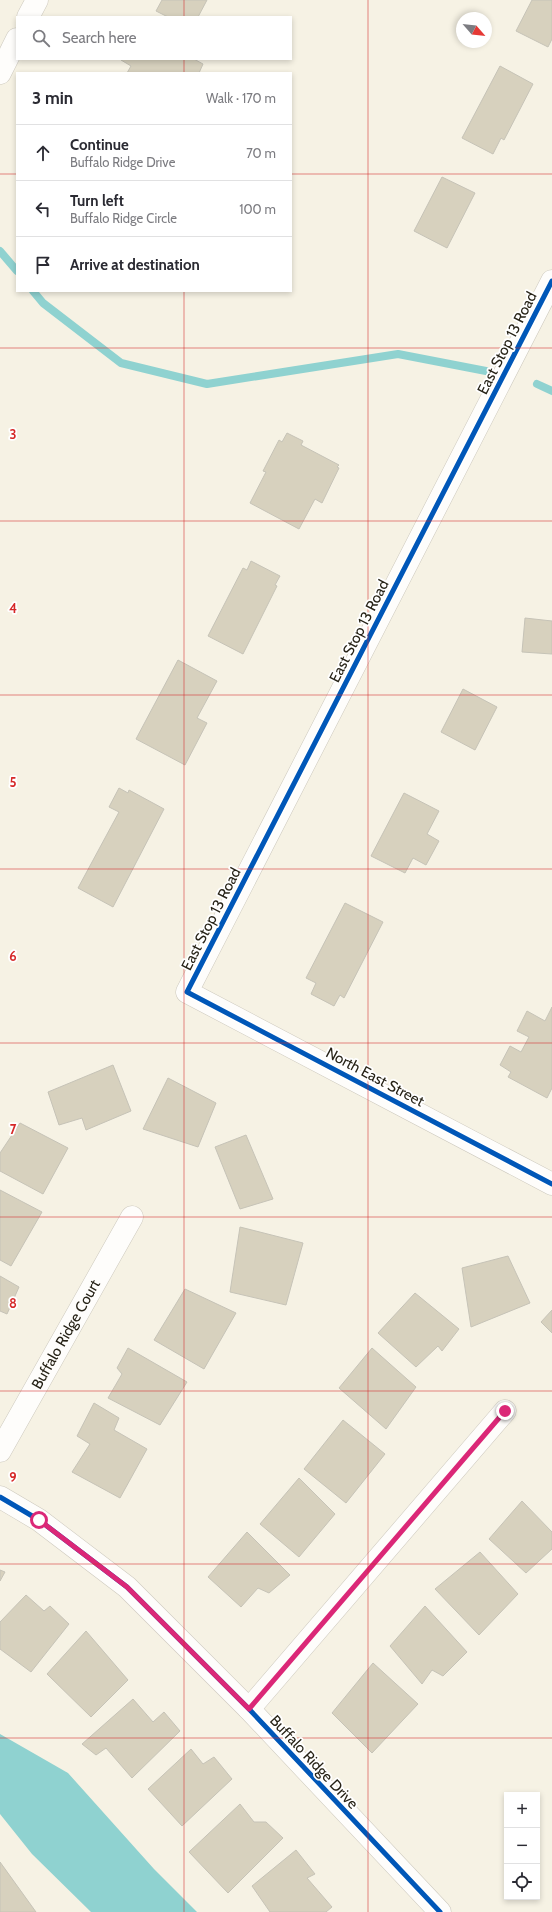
<!DOCTYPE html>
<meta charset="utf-8">
<style>
:root{--surface:#fff;--page:#f2f2f3;--text:#2b2b33;--muted:#7c7c81;--line:#e1e1e2}
body{margin:0;font-family:Cabin,sans-serif;background:var(--page);color:var(--text)}
.controls{position:absolute;right:12px;bottom:12px;display:grid;overflow:hidden;border-radius:0px;box-shadow:0 2px 6px #0003}
.controls button{width:36px;height:36px;display:grid;place-items:center;padding:0;border:0;border-bottom:1px solid var(--line);background:var(--surface);color:var(--text);font:20px sans-serif}
.compass{position:absolute;left:456px;top:12px;width:36px;height:36px;border-radius:50%;background:var(--surface);box-shadow:0 2px 6px #0003;rotate:118deg}
.stop{position:absolute;width:12px;height:12px;margin:-9px;border:3px solid #db2777;border-radius:50%;background:#fff}
.stop.end{background:#db2777;border-color:#fff;box-shadow:0 1px 4px #0008}
.list{margin:0;padding:0;list-style:none}
h2{display:flex;justify-content:space-between;align-items:center;height:52px;margin:0;padding:0 16px;font-size:17px}
h2 small{font-size:13px;font-weight:400;color:var(--muted)}
.list li{display:grid;grid-template-columns:26px 1fr auto;gap:12px;align-items:center;box-sizing:border-box;height:56px;padding:0 16px;border-top:1px solid var(--line)}
.list b{display:block;font-size:15px;white-space:nowrap}
.list p{margin:0;font-size:13px;white-space:nowrap;color:var(--muted)}
.list em{font-size:13px;font-style:normal;color:var(--muted)}
.icon{flex:none;width:22px;height:22px;fill:none;stroke:currentColor;stroke-width:2;stroke-linecap:round;stroke-linejoin:round}
.map{position:relative;flex:none;width:552px;height:1912px;overflow:hidden}
.search{position:absolute;background:var(--surface);box-shadow:0 2px 6px #0003;left:16px;top:16px;width:276px;height:44px;display:flex;align-items:center;gap:10px;box-sizing:border-box;padding:0 14px;border-radius:0px;color:var(--muted);font-size:15px}
.panel{position:absolute;background:var(--surface);box-shadow:0 2px 6px #0003;left:16px;top:72px;width:276px;height:220px;border-radius:0px}
.map>svg:first-child{display:block}
.water{fill:#8fd2d0}
.lines{fill:none;stroke-linecap:round;stroke-linejoin:round}
.stream{stroke:#8fd2d0;stroke-width:8}
.building{fill:#d7d1be;stroke:#c6c3b7}
.minor-casing{stroke:#cdc9be;stroke-width:23}
.minor{stroke:#fefdfb;stroke-width:22}
.cycleway-casing{stroke:#fff;stroke-width:8}
.cycleway{stroke:#0057b8;stroke-width:5}
.route{stroke:#db2777;stroke-width:5}
.grid{fill:none;stroke:#d62828;stroke-width:1;stroke-opacity:0.55}
.labels{text-anchor:middle;dominant-baseline:central;stroke-width:3.5;stroke-linejoin:round;paint-order:stroke}
.street-label{font-size:15px;fill:#272317;stroke:#fff}
.grid-label{font-size:13px;text-anchor:middle;font-weight:bold;fill:#d62828;stroke:#fff;stroke-width:3.5;stroke-linejoin:round;paint-order:stroke}
</style>
<div class="map">
<svg width="552" height="1912" viewBox="0 0 552 1912">
<rect width="100%" height="100%" fill="#f6f2e4"/>
<!-- water -->
<polygon class="water" points="0,1734 68,1773 154,1869 197,1912 91,1912 32,1854 0,1814"/>
<g class="lines">
<!-- stream -->
<g class="stream">
<polyline points="0,251 17,271"/>
<polyline points="33,291 43,303 121,363 207,384 398,354 486,371"/>
<polyline points="537,384 552,391"/>
</g>
</g>
<!-- building -->
<g class="building">
<polygon points="162,0 207,0 198,17 168,17 156,11"/>
<polygon points="532,0 552,0 552,39 548,47 516,31"/>
<polygon points="121,59 194,59 203,64 199,73 127,73 131,66 121,60"/>
<polygon points="500,66 533,84 504,140 501,138 493,154 462,138"/>
<polygon points="442,177 475,193 447,248 414,231"/>
<polygon points="287,433 303,441 301,445 339,465 337,467 339,468 322,503 315,499 299,529 250,503 266,472 263,471 279,440 282,442"/>
<polygon points="251,561 280,576 275,585 277,586 243,654 208,636 243,568 247,570"/>
<polygon points="525,618 552,621 552,654 522,652"/>
<polygon points="178,660 217,681 197,718 207,723 185,765 136,739"/>
<polygon points="463,689 497,707 475,750 441,732"/>
<polygon points="119,788 128,793 129,790 164,809 113,907 78,888 119,812 109,807"/>
<polygon points="404,793 439,811 427,834 439,841 426,865 413,858 405,873 371,856"/>
<polygon points="345,903 383,922 344,998 340,995 334,1006 311,994 316,983 306,978"/>
<polygon points="552,1007 552,1088 547,1098 508,1077 511,1072 500,1065 510,1046 521,1052 529,1037 517,1031 527,1011 545,1021"/>
<polygon points="113,1065 131,1111 86,1130 82,1118 59,1125 48,1092"/>
<polygon points="168,1078 216,1103 198,1147 143,1129"/>
<polygon points="20,1123 68,1148 43,1194 0,1171 0,1153"/>
<polygon points="246,1135 273,1199 240,1209 215,1147"/>
<polygon points="0,1190 42,1212 11,1266 0,1260"/>
<polygon points="240,1227 303,1243 286,1305 230,1292"/>
<polygon points="508,1256 530,1303 471,1327 462,1268"/>
<polygon points="0,1276 19,1287 7,1314 0,1311"/>
<polygon points="185,1289 236,1313 204,1369 154,1340"/>
<polygon points="415,1293 459,1329 442,1351 438,1346 416,1367 378,1333"/>
<polygon points="552,1310 552,1333 541,1322"/>
<polygon points="128,1348 187,1382 160,1425 108,1398 122,1374 117,1368"/>
<polygon points="372,1348 416,1387 386,1429 339,1388"/>
<polygon points="94,1403 119,1418 114,1430 147,1449 120,1498 72,1472 90,1444 77,1436"/>
<polygon points="343,1420 385,1454 346,1503 304,1469"/>
<polygon points="299,1478 335,1514 299,1557 260,1524"/>
<polygon points="522,1501 552,1532 552,1549 526,1573 489,1539"/>
<polygon points="247,1532 290,1575 269,1593 258,1588 241,1607 208,1577"/>
<polygon points="480,1552 518,1594 479,1635 435,1589"/>
<polygon points="0,1570 5,1572 0,1581"/>
<polygon points="26,1595 44,1611 50,1606 69,1624 31,1672 0,1649 0,1622"/>
<polygon points="425,1606 467,1652 443,1676 432,1670 422,1684 390,1646"/>
<polygon points="86,1631 128,1680 91,1717 47,1674"/>
<polygon points="373,1663 418,1704 372,1753 332,1713"/>
<polygon points="133,1699 153,1722 164,1712 180,1731 132,1778 106,1748 96,1755 82,1744"/>
<polygon points="191,1749 203,1764 214,1757 232,1779 182,1826 148,1789"/>
<polygon points="240,1804 254,1822 266,1822 283,1838 228,1893 189,1852"/>
<polygon points="296,1850 315,1874 307,1878 332,1907 326,1912 270,1912 252,1886"/>
<polygon points="0,1862 36,1912 0,1912"/>
</g>
<g class="lines">
<!-- minor casing -->
<g class="minor-casing">
<g id="minor">
<polyline points="28,17 37,0"/>
<polyline points="0,73 17,39"/>
<polyline points="552,281 187,992 552,1184"/>
<path id="s1" d="M0,1451l132,-234"/>
<polyline points="0,1497 39,1520 127,1587 249,1709 440,1912"/>
<polyline points="249,1709 505,1411"/>
</g>
</g>
<!-- minor -->
<use href="#minor" class="minor"/>
<!-- cycleway casing -->
<g class="cycleway-casing">
<g id="cycleway">
<polyline points="552,281 187,992 552,1184"/>
<polyline points="0,1497 39,1520 127,1587 249,1709 440,1912"/>
</g>
</g>
<!-- cycleway -->
<use href="#cycleway" class="cycleway"/>
</g>
<g class="lines">
<!-- route -->
<polyline class="route" points="39,1520 127,1587 249,1709 505,1411"/>
</g>
<!-- grid -->
<path class="grid" d="M184,0v17M368,0v1912M184,59v14M0,174h17M291,174h261M184,291v1621M0,348h552M0,521h552M0,695h552M0,869h552M0,1043h552M0,1217h552M0,1391h552M0,1564h552M0,1738h552"/>
<g class="labels">
<!-- street labels -->
<g class="street-label">
<text transform="translate(507 343) rotate(-63)">East Stop 13 Road</text>
<text transform="translate(359 631) rotate(-63)">East Stop 13 Road</text>
<text transform="translate(211 919) rotate(-63)">East Stop 13 Road</text>
<text transform="translate(375 1077) rotate(28)">North East Street</text>
<text stroke="none"><textPath href="#s1" startOffset="134">Buffalo Ridge Court</textPath></text>
<text transform="translate(314 1762) rotate(47)">Buffalo Ridge Drive</text>
</g>
</g>
<g class="grid-label">
<text x="13" y="439">3</text>
<text x="13" y="613">4</text>
<text x="13" y="787">5</text>
<text x="13" y="961">6</text>
<text x="13" y="1134">7</text>
<text x="13" y="1308">8</text>
<text x="13" y="1482">9</text>
</g>
</svg>
<div class="controls">
<button>+</button>
<button>−</button>
<button><svg class="icon" aria-label="locate" viewBox="0 0 24 24"><circle cx="12" cy="12" r="6"/><path d="M12 2v4M12 18v4M2 12h4M18 12h4"/></svg></button>
</div>
<svg class="compass" viewBox="-18 -18 36 36"><path d="M0-13l5 13h-10z" fill="#e53935"/><path d="M0 13l5-13h-10z" fill="#7c7c81"/></svg>
<div class="stop" style="left:39px;top:1520px"></div>
<div class="stop end" style="left:505px;top:1411px"></div>
<div class="search"><svg class="icon" aria-label="search" viewBox="0 0 24 24"><circle cx="10" cy="10" r="6"/><path d="M15 15l6 6"/></svg>Search here</div>
<section class="panel">
<h2>3 min<small>Walk · 170 m</small></h2>
<ul class="list">
<li><svg class="icon" aria-label="ahead" viewBox="0 0 24 24"><path d="M12 20V5M6 11l6-6 6 6"/></svg><div><b>Continue</b><p>Buffalo Ridge Drive</p></div><em>70 m</em></li>
<li><svg class="icon" aria-label="left" viewBox="0 0 24 24"><path d="M17 20v-9H6M10 6l-5 5 5 5"/></svg><div><b>Turn left</b><p>Buffalo Ridge Circle</p></div><em>100 m</em></li>
<li><svg class="icon" aria-label="arrive" viewBox="0 0 24 24"><path d="M6 21V4h12l-3 4 3 4H6"/></svg><div><b>Arrive at destination</b></div></li>
</ul>
</section>
</div>
